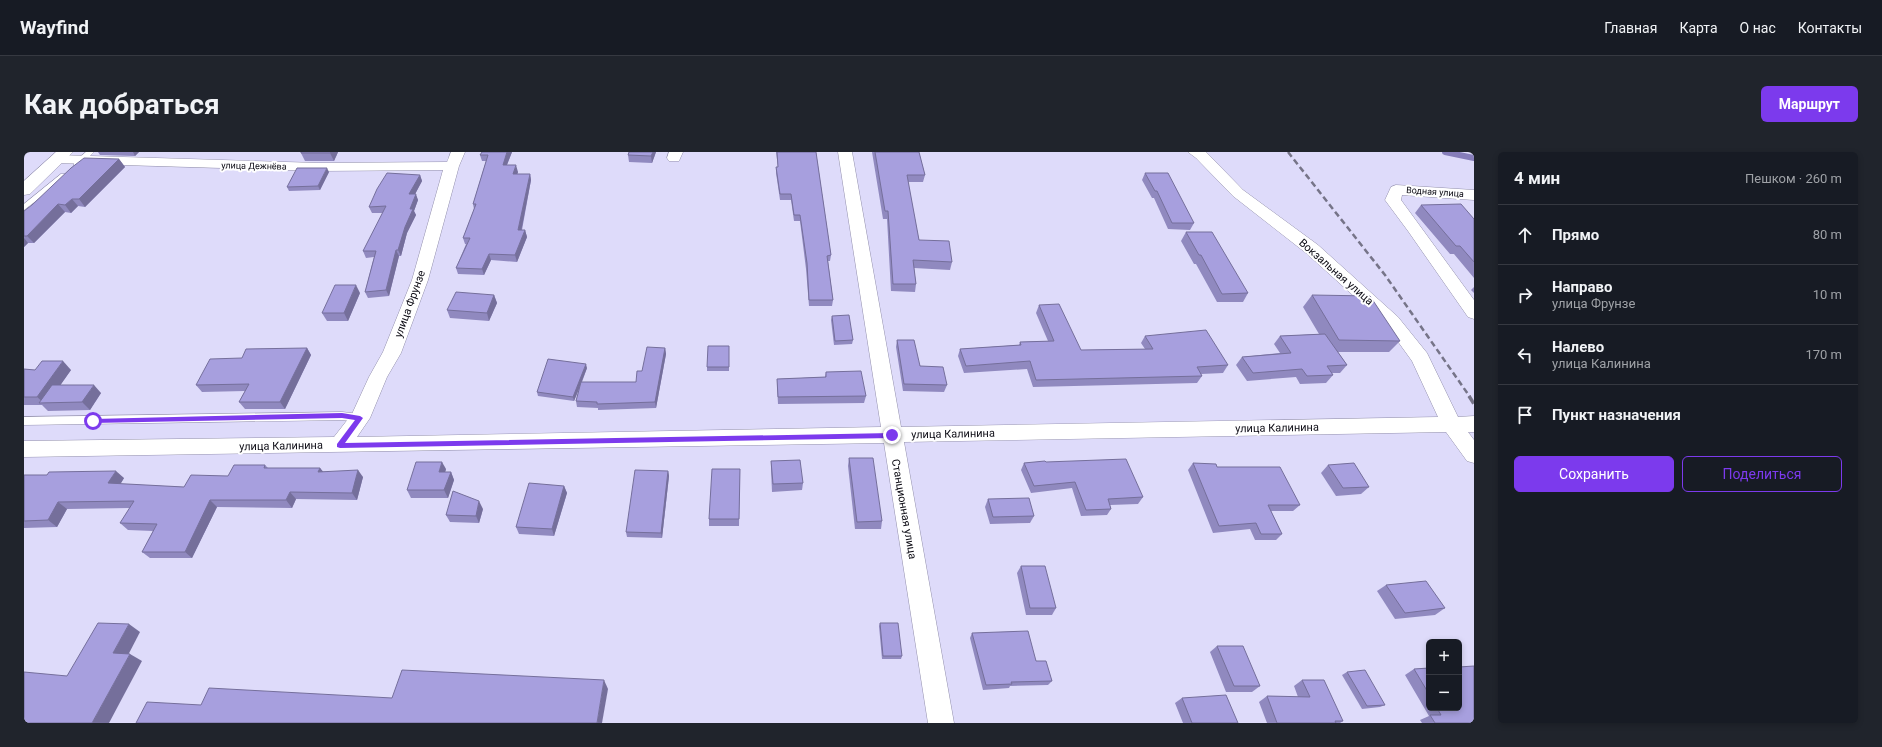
<!DOCTYPE html>
<html lang="ru">
<meta charset="utf-8">
<style>
:root{--surface:#171b24;--page:#20242c;--text:#f1f3f6;--muted:#9ea1a6;--line:#363941;--accent:#7c3aed}
body{margin:0;font-family:Roboto,sans-serif;background:var(--page);color:var(--text)}
.controls{position:absolute;right:12px;bottom:12px;display:grid;overflow:hidden;border-radius:6px;box-shadow:0 2px 6px #0003}
.controls button{width:36px;height:36px;display:grid;place-items:center;padding:0;border:0;border-bottom:1px solid var(--line);background:var(--surface);color:var(--text);font:20px sans-serif}
.stop{position:absolute;width:12px;height:12px;margin:-9px;border:3px solid #7c3aed;border-radius:50%;background:#fff}
.stop.end{background:#7c3aed;border-color:#fff;box-shadow:0 1px 4px #0008}
.list{margin:0;padding:0;list-style:none}
h2{display:flex;justify-content:space-between;align-items:center;height:52px;margin:0;padding:0 16px;font-size:17px}
h2 small{font-size:13px;font-weight:400;color:var(--muted)}
.list li{display:grid;grid-template-columns:26px 1fr auto;gap:12px;align-items:center;box-sizing:border-box;height:60px;padding:0 16px;border-top:1px solid var(--line)}
.list b{display:block;font-size:15px;white-space:nowrap}
.list p{margin:0;font-size:13px;white-space:nowrap;color:var(--muted)}
.list em{font-size:13px;font-style:normal;color:var(--muted)}
.actions{display:flex;gap:8px;padding:12px 16px}
.actions a{flex:1;padding:9px 0;border:1px solid var(--accent);border-radius:6px;text-align:center;font-size:14px;color:var(--accent)}
.actions .main{background:var(--accent);color:#fff}
.icon{flex:none;width:22px;height:22px;fill:none;stroke:currentColor;stroke-width:2;stroke-linecap:round;stroke-linejoin:round}
.map{position:relative;flex:none;width:1450px;height:571px;overflow:hidden;border-radius:6px}
header{display:flex;align-items:center;gap:24px;box-sizing:border-box;height:56px;padding:0 20px;background:var(--surface);border-bottom:1px solid var(--line)}
header strong{font-size:19px}
nav{display:flex;gap:22px;margin-inline-start:auto;font-size:14px}
.intro{display:flex;align-items:center;justify-content:space-between;box-sizing:border-box;height:96px;padding:0 24px}
h1{margin:0;font-size:28px}
.button{padding:10px 18px;border-radius:6px;background:var(--accent);color:#fff;font-size:14px;font-weight:700}
main{display:flex;gap:24px;padding:0 24px}
aside{flex:1;background:var(--surface);border-radius:6px;box-shadow:0 2px 6px #0003}
.map>svg:first-child{display:block}
.lines{fill:none;stroke-linecap:round;stroke-linejoin:round}
.stream{stroke:#867dba;stroke-width:6}
.service-casing{stroke:#9390ac;stroke-width:1}
.minor-casing{stroke:#9390ac;stroke-width:1}
.tertiary-casing{stroke:#9390ac;stroke-width:1}
.service{fill:#fff;fill-rule:evenodd}
.minor{fill:#fff;fill-rule:evenodd}
.tertiary{fill:#fff;fill-rule:evenodd}
.rail-far1{stroke:#767488;stroke-width:2.5;stroke-dasharray:6 3.5;stroke-linecap:butt}
.rail{stroke:#767488;stroke-width:3.5;stroke-dasharray:9 4.5;stroke-linecap:butt}
.wall{fill:#9089bf}
.shaded-wall{fill:#756f9b}
.building{fill:#a79fde;stroke:#756f9b}
.route{fill:#7c3aed}
.labels{text-anchor:middle;dominant-baseline:central;stroke-width:4;stroke-linejoin:round;paint-order:stroke}
.far-street-label{font-size:9px;fill:#0c0b14;stroke:#fff}
.street-label{font-size:11px;fill:#0c0b14;stroke:#fff}
</style>
<header>
<strong>Wayfind</strong>
<nav><a>Главная</a><a>Карта</a><a>О нас</a><a>Контакты</a></nav>
</header>
<div class="intro"><h1>Как добраться</h1><a class="button">Маршрут</a></div>
<main>
<div class="map">
<svg width="1450" height="571" viewBox="0 0 1450 571">
<rect width="100%" height="100%" fill="#dedbfa"/>
<g class="lines">
<!-- stream -->
<polyline class="stream" points="1421,0 1450,6"/>
<!-- service casing -->
<g class="service-casing">
<g id="service">
<polygon points="62,0 70,0 56,14 50,14 50,10"/>
<polygon points="37,22 43,22 44,24 0,58 0,52"/>
<polygon points="318,260 336,262 341,266 336,270 318,268 0,273 0,265"/>
</g>
</g>
<!-- minor casing -->
<g class="minor-casing">
<g id="minor">
<polygon points="427,0 441,0 435,14 404,128 377,201 363,225 346,266 333,285 857,275 814,0 828,0 877,275 1414,265 1388,209 1362,173 1282,101 1209,44 1172,6 1164,0 1182,0 1219,38 1294,93 1374,165 1403,201 1434,265 1450,264 1450,280 1444,280 1450,288 1450,311 1443,309 1422,280 880,290 930,571 904,571 860,291 0,305 0,289 310,285 328,262 345,225 359,200 388,128 419,18 294,19 33,11 28,10 26,7 28,4 33,3 294,11 423,10"/>
<polygon points="645,0 659,0 655,9 645,9 643,6"/>
<polygon points="1372,33 1450,38 1450,48 1378,43 1377,48 1450,148 1450,167 1444,165 1384,79 1361,48 1367,35"/>
</g>
</g>
<!-- tertiary casing -->
<g class="tertiary-casing">
<polygon id="tertiary" points="32,0 49,0 6,42 0,43 0,29"/>
</g>
<!-- service -->
<use href="#service" class="service"/>
<!-- minor -->
<use href="#minor" class="minor"/>
<!-- tertiary -->
<use href="#tertiary" class="tertiary"/>
<!-- rail-far1 -->
<polyline class="rail-far1" points="1264,0 1361,123 1446,245"/>
<!-- rail -->
<polyline class="rail" points="1445,244 1450,252"/>
</g>
<!-- wall -->
<g class="wall">
<polygon points="74,0 115,0 111,4 76,3"/>
<polygon points="314,0 310,9 281,9 277,1"/>
<polygon points="458,0 488,0 483,13 494,20 493,22 506,22 507,28 498,78 501,78 503,85 493,110 467,108 460,123 434,122 432,116 442,92 441,92 439,86 450,57 449,52 462,9 458,9 456,3"/>
<polygon points="605,0 632,0 628,11 605,10 604,3"/>
<polygon points="752,0 792,0 807,103 806,109 804,109 809,148 808,154 785,154 782,117 776,69 770,69 767,48 756,48 752,21 752,15 754,15"/>
<polygon points="848,0 895,0 901,23 899,30 884,30 895,88 928,110 926,118 890,116 892,132 891,140 867,139 863,67 859,67"/>
<polygon points="95,7 101,15 61,55 54,54 47,61 41,60 10,91 4,91 0,95 0,59"/>
<polygon points="305,20 296,38 265,39 263,35"/>
<polygon points="1121,21 1170,71 1166,78 1144,77 1130,46 1128,46 1118,28"/>
<polygon points="396,23 398,29 391,42 394,48 390,59 392,63 383,81 377,104 375,104 365,144 344,146 341,140 350,105 342,106 339,99 359,61 348,61 345,55"/>
<polygon points="1397,53 1450,67 1450,126 1430,102 1426,102 1391,61"/>
<polygon points="1162,80 1224,141 1219,150 1193,150 1172,112 1170,112 1157,89"/>
<polygon points="1450,135 1450,141 1447,138"/>
<polygon points="336,141 324,169 303,169 298,161"/>
<polygon points="470,143 473,151 465,169 426,166 423,158"/>
<polygon points="1288,143 1376,189 1365,200 1314,200 1323,213 1316,221 1308,221 1309,223 1302,231 1276,232 1272,225 1223,229 1212,213 1218,205 1256,201 1250,192 1256,184 1295,182 1279,155"/>
<polygon points="1015,153 1057,198 1121,197 1117,191 1121,184 1204,213 1199,221 1177,222 1178,224 1173,231 1009,235 1003,217 940,221 934,204 936,197 995,193 996,190 1024,189 1012,161"/>
<polygon points="808,164 829,188 828,192 810,193 807,168"/>
<polygon points="873,188 896,214 923,233 920,240 879,239 872,195"/>
<polygon points="705,194 705,219 683,219 683,215"/>
<polygon points="283,196 287,203 261,257 221,257 215,250 221,239 178,240 172,233 218,206"/>
<polygon points="641,196 642,202 632,256 574,258 574,256 553,255 552,249 556,235 550,249 514,244 513,240 563,216 558,230 612,230 618,219"/>
<polygon points="0,217 11,218 47,218 36,233 77,241 66,258 24,259 18,253 0,253"/>
<polygon points="802,220 842,244 840,251 754,252 753,234 753,227 801,225"/>
<polygon points="825,306 858,369 857,377 831,377 824,314"/>
<polygon points="747,309 779,331 778,338 748,340 747,317"/>
<polygon points="1022,310 1119,345 1114,352 1086,353 1087,357 1083,363 1057,364 1048,336 1007,341 997,318 1000,311"/>
<polygon points="1169,311 1193,315 1276,353 1269,359 1247,359 1258,382 1252,388 1231,388 1226,377 1189,381 1164,318"/>
<polygon points="241,313 244,316 296,316 299,320 339,325 333,348 272,347 268,356 193,355 168,406 126,406 118,400 129,379 104,378 96,371 106,356 43,357 33,375 0,376 0,323 100,326 96,332 160,335 204,324"/>
<polygon points="1304,313 1345,335 1337,342 1312,344 1297,321"/>
<polygon points="422,317 421,320 427,320 430,328 424,346 387,346 383,338"/>
<polygon points="716,317 715,374 685,374 685,367"/>
<polygon points="644,319 645,324 638,386 603,385 602,380"/>
<polygon points="540,334 543,341 530,384 495,382 492,375"/>
<polygon points="964,347 1010,364 1006,371 966,372 961,355"/>
<polygon points="459,357 455,371 426,370 422,363"/>
<polygon points="997,414 1032,456 1028,463 1002,463 993,421"/>
<polygon points="1362,433 1421,456 1411,463 1371,467 1353,439"/>
<polygon points="856,471 878,504 877,507 858,507 855,474"/>
<polygon points="948,481 1012,509 1028,529 1024,533 986,534 985,536 959,538 946,486"/>
<polygon points="1193,494 1236,534 1228,540 1202,540 1186,500"/>
<polygon points="1405,516 1405,556 1435,556 1450,571 1398,571 1396,568 1405,564 1381,523 1390,517"/>
<polygon points="1323,520 1361,553 1356,555 1338,557 1318,523"/>
<polygon points="1278,528 1319,569 1316,571 1243,571 1235,550 1243,544 1274,545 1270,534"/>
<polygon points="1158,546 1214,571 1159,571 1151,551"/>
</g>
<!-- shaded-wall -->
<g class="shaded-wall">
<polygon points="109,0 115,0 111,4"/>
<polygon points="307,0 314,0 310,9 306,1"/>
<polygon points="483,0 488,0 480,20 479,13"/>
<polygon points="629,0 632,0 628,11 627,4"/>
<polygon points="95,7 101,15 61,55 55,47"/>
<polygon points="492,13 494,20 491,29 489,22"/>
<polygon points="303,16 305,20 296,38 294,34"/>
<polygon points="506,22 507,28 496,85 494,78"/>
<polygon points="396,23 398,29 388,48 385,42"/>
<polygon points="392,42 394,48 390,59 392,63 383,81 377,104 374,98 386,57"/>
<polygon points="48,47 54,54 47,61 41,53"/>
<polygon points="34,52 41,60 10,91 3,84"/>
<polygon points="501,78 503,85 493,110 491,103"/>
<polygon points="0,86 4,91 0,95"/>
<polygon points="372,98 375,104 365,144 362,138"/>
<polygon points="465,102 467,108 460,123 458,117"/>
<polygon points="332,133 336,141 324,169 320,161"/>
<polygon points="470,143 473,151 465,169 463,161"/>
<polygon points="283,196 287,203 261,257 256,250"/>
<polygon points="641,196 642,202 632,256 631,250"/>
<polygon points="39,209 47,218 24,251 20,251 13,245"/>
<polygon points="562,212 563,216 550,249 549,245"/>
<polygon points="70,233 77,241 66,258 58,250"/>
<polygon points="418,310 422,317 419,328 415,320"/>
<polygon points="296,316 302,323 294,320"/>
<polygon points="334,318 339,325 333,348 328,341"/>
<polygon points="92,319 100,326 93,338 84,331"/>
<polygon points="644,319 645,324 638,386 637,381"/>
<polygon points="427,320 430,328 424,346 420,338"/>
<polygon points="540,334 543,341 530,384 528,377"/>
<polygon points="266,340 272,347 268,356 262,348"/>
<polygon points="186,348 193,355 168,406 161,400"/>
<polygon points="455,349 459,357 455,371 452,364"/>
<polygon points="34,350 43,357 33,375 24,368"/>
<polygon points="105,472 116,480 101,509 89,501"/>
<polygon points="106,502 118,509 85,571 68,571"/>
<polygon points="580,528 584,537 578,571 573,571"/>
</g>
<!-- building -->
<g class="building">
<polygon points="277,0 307,0 306,1 277,1"/>
<polygon points="458,0 483,0 479,13 492,13 489,22 506,22 494,78 501,78 491,103 465,102 458,117 432,116 446,86 439,86 452,52 449,52 464,3 456,3"/>
<polygon points="605,0 629,0 627,4 604,3"/>
<polygon points="753,0 792,0 807,103 803,104 809,148 785,148 783,111 776,63 770,63 767,42 756,42 752,15 754,15"/>
<polygon points="851,0 895,0 901,23 883,23 895,88 925,89 928,110 889,108 892,132 869,132 864,59 861,59"/>
<polygon points="60,6 95,7 55,47 48,47 41,53 34,52 3,84 0,84 0,59 8,53 47,16"/>
<polygon points="273,16 303,16 294,34 263,35"/>
<polygon points="363,21 396,23 385,42 392,42 386,57 389,57 381,75 374,98 372,98 362,138 341,140 352,99 339,99 362,54 345,55 353,37"/>
<polygon points="1121,21 1144,21 1170,71 1148,71 1133,39 1131,39"/>
<polygon points="1437,52 1450,67 1450,110 1436,94 1432,94 1397,53"/>
<polygon points="1162,80 1188,80 1224,141 1198,142 1177,103 1175,103"/>
<polygon points="311,133 332,133 320,161 298,161"/>
<polygon points="432,140 470,143 463,161 423,158"/>
<polygon points="1288,143 1346,144 1376,189 1315,188"/>
<polygon points="1035,152 1057,198 1129,197 1121,184 1182,178 1204,213 1173,215 1178,224 1012,228 1006,209 942,214 936,197 997,193 996,190 1030,189 1015,153"/>
<polygon points="825,163 829,188 811,189 808,164"/>
<polygon points="1301,182 1323,213 1303,214 1309,223 1283,224 1278,217 1229,221 1218,205 1267,201 1256,184"/>
<polygon points="873,188 890,188 896,214 919,215 923,233 880,232"/>
<polygon points="684,194 705,194 705,215 683,215"/>
<polygon points="623,195 641,196 631,250 573,252 573,250 552,249 557,230 612,230 613,219 618,219"/>
<polygon points="283,196 256,250 215,250 225,232 172,233 186,207 218,206 222,197"/>
<polygon points="524,207 562,212 549,245 513,240"/>
<polygon points="18,209 39,209 13,245 0,245 0,217 11,218"/>
<polygon points="837,219 842,244 754,245 753,227 802,225 802,220"/>
<polygon points="28,233 70,233 58,250 15,251"/>
<polygon points="825,306 849,306 858,369 833,370"/>
<polygon points="1102,307 1119,345 1084,347 1087,357 1062,358 1051,330 1010,334 1000,311 1021,309 1022,310"/>
<polygon points="776,308 779,331 749,332 747,309"/>
<polygon points="392,310 418,310 415,320 427,320 420,338 383,338"/>
<polygon points="1169,311 1192,312 1193,315 1256,315 1276,353 1244,353 1258,382 1237,382 1232,371 1195,374"/>
<polygon points="1330,311 1345,335 1319,336 1304,313"/>
<polygon points="210,313 241,313 240,316 296,316 294,320 334,318 328,341 266,340 262,348 186,348 161,400 118,400 133,372 96,371 110,349 34,350 24,368 0,369 0,323 23,323 25,320 92,319 84,331 160,335 167,323 204,324"/>
<polygon points="688,317 716,317 715,367 685,367"/>
<polygon points="611,318 644,319 637,381 602,380"/>
<polygon points="505,331 540,334 528,377 492,375"/>
<polygon points="429,339 455,349 452,364 422,363"/>
<polygon points="1005,346 1010,364 969,365 964,347"/>
<polygon points="997,414 1021,414 1032,456 1006,456"/>
<polygon points="1402,429 1421,456 1381,461 1362,433"/>
<polygon points="74,471 105,472 89,501 106,502 68,571 0,571 0,520 43,524"/>
<polygon points="856,471 874,471 878,504 859,504"/>
<polygon points="1004,479 1012,509 1022,509 1028,529 987,530 988,532 962,533 948,481"/>
<polygon points="1193,494 1219,494 1236,534 1210,534"/>
<polygon points="1450,514 1450,571 1411,571 1406,563 1417,563 1413,556 1435,556 1435,515"/>
<polygon points="1405,516 1405,542 1390,517"/>
<polygon points="378,518 580,528 573,571 112,571 123,550 177,553 185,536 368,546"/>
<polygon points="1341,518 1361,553 1343,554 1323,520"/>
<polygon points="1278,528 1300,528 1319,569 1311,569 1312,571 1253,571 1243,544 1286,545"/>
<polygon points="1202,543 1214,571 1168,571 1158,546"/>
</g>
<!-- route -->
<polygon class="route" points="318,261 336,264 339,266 321,291 868,281 871,283 868,286 316,296 313,295 313,292 331,268 318,266 69,271 66,269 69,267"/>
<g class="labels">
<!-- far-street labels -->
<g class="far-street-label">
<text transform="translate(230 14) rotate(1)">улица Дежнёва</text>
<text transform="translate(1411 40) rotate(4)">Водная улица</text>
</g>
<!-- street labels -->
<g class="street-label">
<text transform="translate(1312 120) rotate(41)">Вокзальная улица</text>
<text transform="translate(386 152) rotate(-70)">улица Фрунзе</text>
<text transform="translate(1253 276) rotate(-1)">улица Калинина</text>
<text transform="translate(929 282) rotate(-1)">улица Калинина</text>
<text transform="translate(257 294) rotate(-1)">улица Калинина</text>
<text transform="translate(880 357) rotate(80)">Станционная улица</text>
</g>
</g>
</svg>
<div class="controls">
<button>+</button>
<button>−</button>
</div>
<div class="stop" style="left:69px;top:269px"></div>
<div class="stop end" style="left:868px;top:283px"></div>
</div>
<aside>
<h2>4 мин<small>Пешком · 260 m</small></h2>
<ul class="list">
<li><svg class="icon" aria-label="ahead" viewBox="0 0 24 24"><path d="M12 20V5M6 11l6-6 6 6"/></svg><div><b>Прямо</b></div><em>80 m</em></li>
<li><svg class="icon" aria-label="right" viewBox="0 0 24 24"><path d="M7 20v-9h11M14 6l5 5-5 5"/></svg><div><b>Направо</b><p>улица Фрунзе</p></div><em>10 m</em></li>
<li><svg class="icon" aria-label="left" viewBox="0 0 24 24"><path d="M17 20v-9H6M10 6l-5 5 5 5"/></svg><div><b>Налево</b><p>улица Калинина</p></div><em>170 m</em></li>
<li><svg class="icon" aria-label="arrive" viewBox="0 0 24 24"><path d="M6 21V4h12l-3 4 3 4H6"/></svg><div><b>Пункт назначения</b></div></li>
</ul>
<div class="actions"><a class="main">Сохранить</a><a>Поделиться</a></div>
</aside>
</main>
